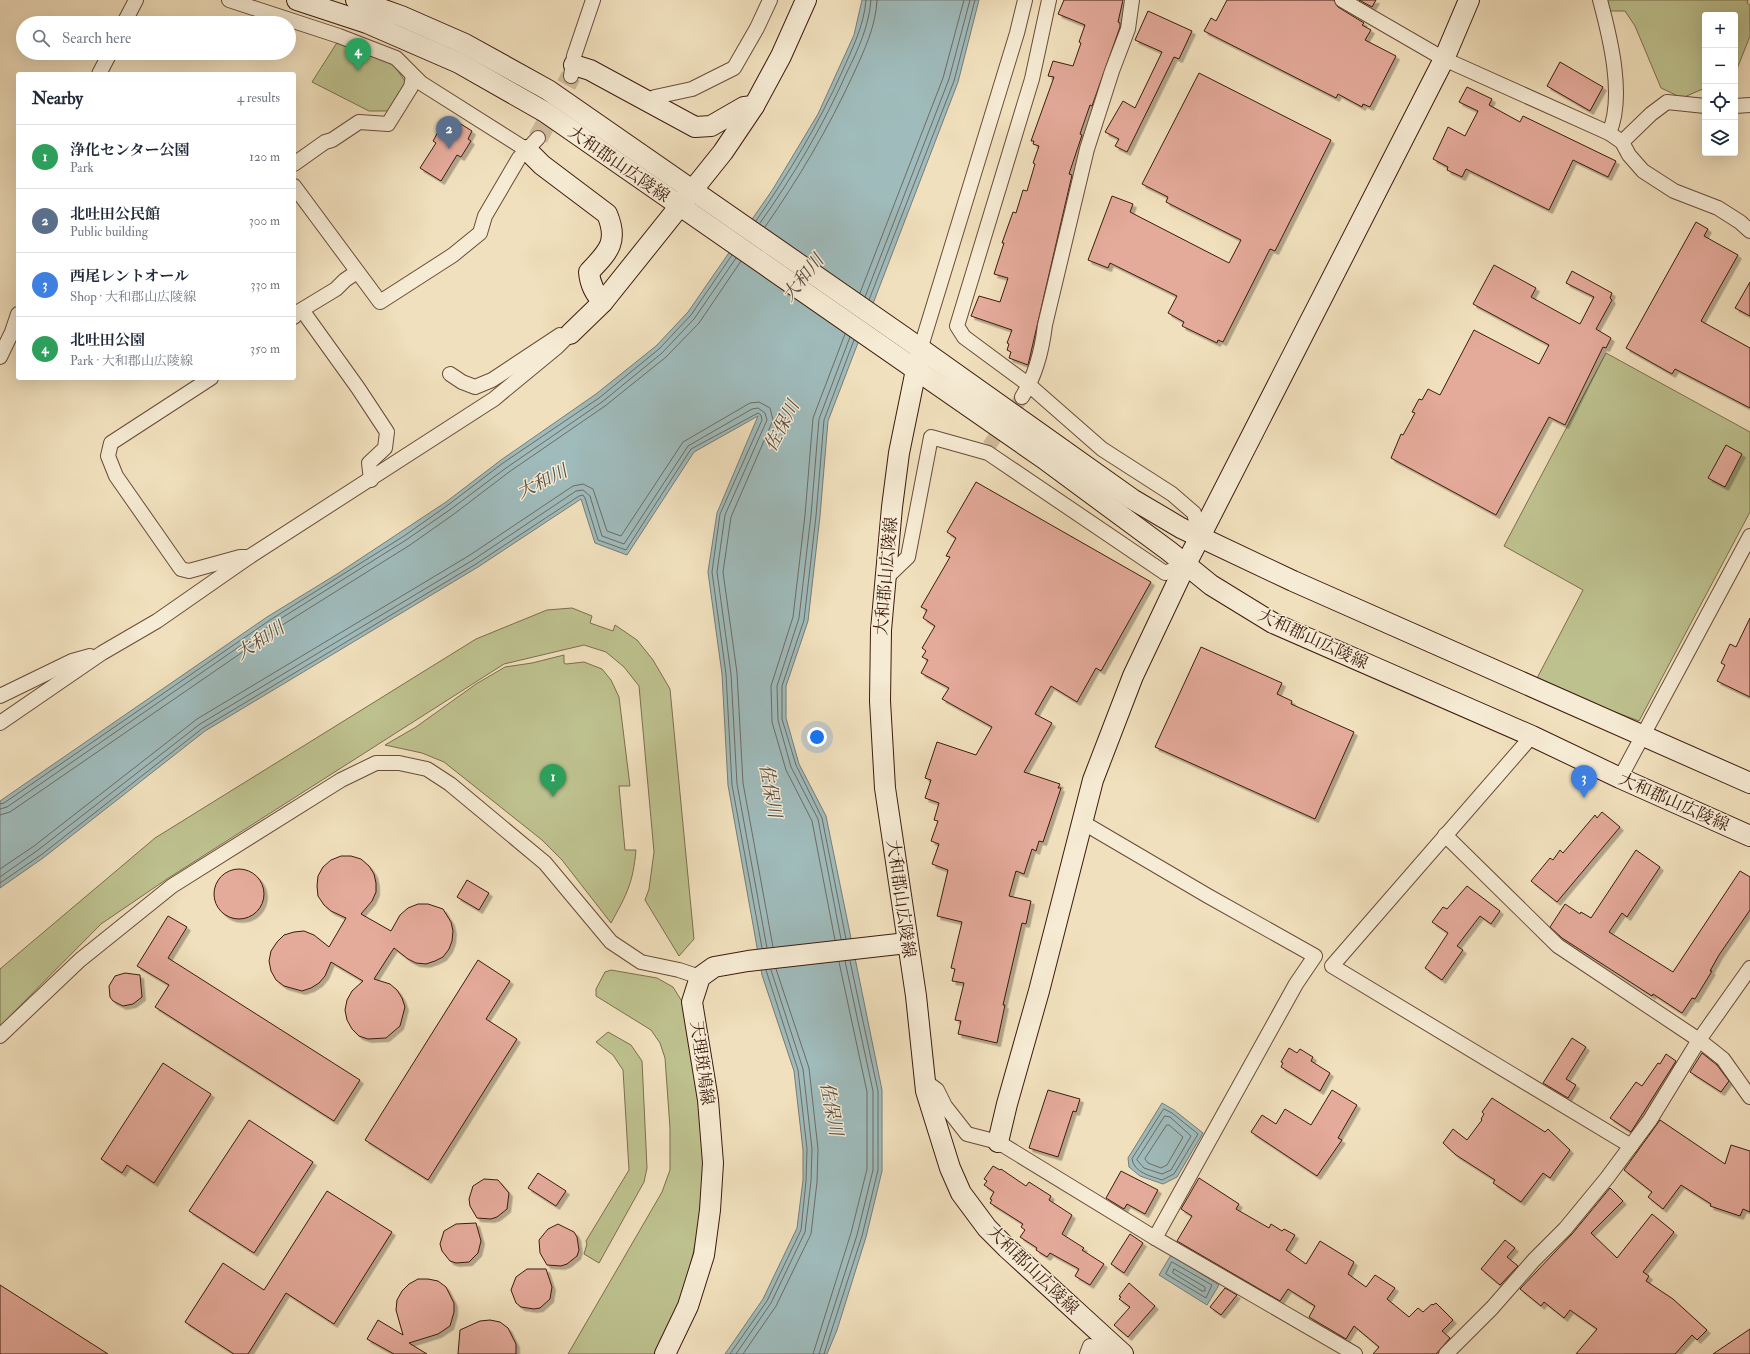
<!DOCTYPE html>
<meta charset="utf-8">
<style>
:root{--surface:#fff;--page:#f6f6f7;--text:#1f2937;--muted:#747a83;--line:#e0e1e3;--accent:#d93025}
body{margin:0;font-family:"IM FELL Double Pica","Noto Serif JP",serif;background:var(--page);color:var(--text)}
.controls{position:absolute;right:12px;top:12px;display:grid;overflow:hidden;border-radius:4px;box-shadow:0 4px 16px #0002}
.controls button{width:36px;height:36px;display:grid;place-items:center;padding:0;border:0;border-bottom:1px solid var(--line);background:var(--surface);color:var(--text);font:20px sans-serif}
.you{position:absolute;left:817px;top:737px;width:14px;height:14px;margin:-10px;border:3px solid #fff;border-radius:50%;background:#1a73e8;box-shadow:0 0 0 6px #1a73e833}
.badge{display:grid;place-items:center;width:26px;height:26px;border-radius:50%;background:var(--accent);color:#fff;font-size:13px;font-weight:700}
.pin{position:absolute;translate:-50% -33px;filter:drop-shadow(0 1px 2px #0008)}
.pin::after{content:'';position:absolute;top:21px;width:14px;height:12px;background:inherit;clip-path:polygon(0 0,100% 0,50% 100%)}
.list{margin:0;padding:0;list-style:none}
h2{display:flex;justify-content:space-between;align-items:center;height:52px;margin:0;padding:0 16px;font-size:17px}
h2 small{font-size:13px;font-weight:400;color:var(--muted)}
.list li{display:grid;grid-template-columns:26px 1fr auto;gap:12px;align-items:center;box-sizing:border-box;height:64px;padding:0 16px;border-top:1px solid var(--line)}
.list b{display:block;font-size:15px;white-space:nowrap}
.list p{margin:0;font-size:13px;white-space:nowrap;color:var(--muted)}
.list em{font-size:13px;font-style:normal;color:var(--muted)}
.icon{flex:none;width:22px;height:22px;fill:none;stroke:currentColor;stroke-width:2;stroke-linecap:round;stroke-linejoin:round}
.map{position:relative;flex:none;width:1750px;height:1354px;overflow:hidden}
.search{position:absolute;background:var(--surface);box-shadow:0 4px 16px #0002;left:16px;top:16px;width:280px;height:44px;display:flex;align-items:center;gap:10px;box-sizing:border-box;padding:0 14px;border-radius:22px;color:var(--muted);font-size:15px}
.panel{position:absolute;background:var(--surface);box-shadow:0 4px 16px #0002;left:16px;top:72px;width:280px;height:308px;border-radius:4px}
.map>svg:first-child{display:block}
.green{fill:#bdc18e;stroke:#7d6e4e}
.water{fill:#9fbbbb;stroke:#787b76}
.lines{fill:none;stroke-linecap:round;stroke-linejoin:round}
.shore{stroke:#6e6b64;stroke-width:1}
.building{fill:#e4aa9a;stroke:#3d1b0e;filter:url(#shadow)}
.street-tunnel{stroke:#cdb99a;stroke-width:14;stroke-dasharray:14 7;stroke-linecap:butt}
.secondary-tunnel{stroke:#cdb99a;stroke-width:20;stroke-dasharray:20 10;stroke-linecap:butt}
.street-casing{stroke:#6a4c3a;stroke-width:16}
.secondary-casing{stroke:#3d1b0e;stroke-width:22}
.street{stroke:#f6ebd4;stroke-width:14}
.secondary{stroke:#f6ebd4;stroke-width:20}
.labels{text-anchor:middle;dominant-baseline:central;stroke-width:3;stroke-linejoin:round;paint-order:stroke}
.street-label{font-size:17px;fill:#3d1b0e;stroke:#f6ebd4}
.water-label{font-size:18px;font-style:italic;fill:#5a4b42;stroke:#f6ebd4}
</style>
<div class="map">
<svg width="1750" height="1354" viewBox="0 0 1750 1354">
<defs>
<filter id="shadow"><feDropShadow dx="3.5" dy="3.5" stdDeviation="0" flood-color="#0004"/></filter>
</defs>
<rect width="100%" height="100%" fill="#f1e0bd"/>
<filter id="stains"><feTurbulence type="fractalNoise" baseFrequency=".005" numOctaves="4"/><feColorMatrix values="0 0 0 0 .2 0 0 0 0 .09 0 0 0 0 .02 0 0 0 .5 -.17"/></filter>
<radialGradient id="worn" r=".72"><stop offset=".6" stop-color="#630" stop-opacity="0"/><stop offset="1" stop-color="#630" stop-opacity=".3"/></radialGradient>
<!-- green -->
<g class="green">
<polygon points="1606,0 1748,0 1747,3 1750,5 1750,36 1735,74 1735,15 1705,15 1705,88 1682,98 1661,88 1635,26 1625,11 1610,11"/>
<polygon points="338,41 391,61 407,84 390,111 369,111 312,82"/>
<polygon points="1606,353 1750,432 1750,512 1639,721 1535,682 1583,590 1504,546"/>
<polygon points="572,608 592,616 590,623 613,631 615,625 637,640 653,660 670,689 694,939 679,956 645,900 649,889 654,852 639,686 624,667 606,652 584,645 504,664 167,879 101,924 0,1026 0,969 155,838 476,639 547,610"/>
<path d="M564,655v8l2,1 18,-2 18,7 9,11 8,17 11,89h-11l6,64h11c-3,33 -9,44 -25,73l-49,-63 -20,-20 -98,-78 -22,-9 -37,-8 31,-18 60,-43 29,-17 27,-4z"/>
<path d="M611,970l46,8 16,9 10,16c6,36 15,74 19,110 8,84 -7,166 -46,241h-88l94,-162 8,-22v-42l-5,-70 -5,-15 -9,-13 -55,-34v-7l9,-17z"/>
<polygon points="608,1032 631,1045 642,1061 647,1168 644,1182 599,1263 584,1254 587,1244 586,1241 629,1170 623,1070 613,1055 596,1042"/>
</g>
<!-- water -->
<g class="water">
<polygon points="862,0 979,0 958,82 828,421 820,516 808,621 786,686 786,718 799,764 826,816 882,1090 882,1171 866,1237 837,1330 827,1354 725,1354 763,1299 797,1228 803,1180 803,1150 794,1071 762,975 728,785 722,674 708,572 717,513 758,416 694,452 627,555 595,543 581,499 478,567 205,731 43,858 0,888 0,801 267,617 337,574 446,502 501,460 596,394 656,346 688,312 773,189 818,114 854,35"/>
<polygon points="1162,1103 1174,1110 1203,1133 1177,1177 1163,1184 1140,1176 1129,1167 1128,1158"/>
<polygon points="1171,1255 1219,1285 1207,1305 1159,1275"/>
</g>
<g class="lines">
<!-- shore -->
<g class="shore">
<path d="M756,221c33,-48 62,-96 86,-149 10,-23 22,-46 24,-72"/>
<path d="M760,223c34,-48 63,-97 87,-151 11,-22 22,-46 24,-72"/>
<path d="M765,227c34,-49 63,-98 88,-152 11,-24 23,-49 24,-75"/>
<polyline points="860,293 943,78 964,0"/>
<polyline points="865,297 949,79 970,0"/>
<polyline points="869,300 954,81 975,0"/>
<polyline points="0,804 4,803 270,620 404,536 448,505 503,463 599,398 659,349 691,315 732,255"/>
<polyline points="0,809 7,807 272,624 406,540 451,509 506,468 602,402 662,353 694,319 736,258"/>
<polyline points="0,815 10,812 276,629 410,545 454,514 509,472 605,406 666,357 699,323 741,261"/>
<polyline points="0,869 34,846 197,719 470,555 573,486 583,484 593,489 607,531 621,536 683,442 750,403 759,402 770,408 773,420 731,517 723,572 737,673 743,783 773,947"/>
<polyline points="0,877 38,850 200,724 473,560 576,491 583,490 590,496 602,536 624,544 688,446 752,409 758,408 765,413 767,420 725,515 717,572 731,674 737,784 767,948"/>
<polyline points="0,883 41,855 203,728 476,564 579,496 583,495 585,498 598,540 626,550 691,449 758,413 761,415 762,420 720,514 712,572 726,674 732,785 762,948"/>
<polyline points="841,939 818,819 791,767 778,720 777,686 799,618 811,515 819,419 850,337"/>
<polyline points="846,939 822,818 796,765 782,719 782,686 804,620 816,516 824,420 854,340"/>
<polyline points="835,940 812,821 786,770 772,722 771,686 793,617 805,515 813,418 845,334"/>
<path d="M1164,1109l8,4 26,21 -24,40 -12,6c-11,-4 -28,-7 -30,-21z"/>
<polygon points="1165,1116 1170,1117 1191,1136 1171,1170 1162,1174 1144,1168 1137,1160"/>
<polygon points="1167,1125 1169,1125 1183,1137 1167,1165 1161,1168 1148,1163 1145,1159"/>
<polygon points="1172,1262 1212,1285 1206,1298 1166,1274"/>
<polygon points="1174,1269 1205,1287 1205,1291 1202,1291 1173,1273"/>
<polyline points="730,1354 767,1301 801,1230 806,1181 807,1149 798,1070 766,970"/>
<polyline points="736,1354 771,1303 805,1232 811,1181 812,1149 803,1069 771,970"/>
<polyline points="743,1354 776,1306 811,1234 817,1182 818,1149 809,1068 776,969"/>
<polyline points="813,1354 851,1233 867,1169 867,1092 839,962"/>
<polyline points="819,1354 857,1235 873,1170 873,1091 845,961"/>
<polyline points="824,1354 862,1236 878,1170 878,1091 850,961"/>
</g>
</g>
<!-- building -->
<g class="building">
<polygon points="1064,0 1123,0 1118,22 1120,23 1120,27 1092,106 1090,105 1080,134 1082,135 1069,174 1072,175 1028,365 1009,358 1011,352 1007,350 1009,344 1007,343 1012,330 971,316 979,296 1000,302 1008,278 994,274 1004,243 1002,243 1013,212 1016,213 1023,190 1027,191 1035,164 1033,163 1039,146 1033,144 1034,141 1031,141 1054,77 1048,76 1053,61 1073,66 1081,43 1079,42 1085,25 1058,14"/>
<polygon points="1227,0 1334,0 1338,7 1364,23 1362,25 1371,30 1365,40 1396,56 1370,107 1363,104 1362,107 1338,94 1336,98 1204,31 1211,18 1216,21"/>
<polygon points="1359,0 1376,0 1372,7"/>
<polygon points="1148,11 1192,31 1179,59 1174,57 1127,152 1115,146 1119,139 1105,132 1123,101 1135,108 1162,52 1135,40"/>
<polygon points="1560,62 1603,87 1590,111 1547,86"/>
<polygon points="1199,73 1331,140 1275,251 1270,249 1223,342 1218,340 1217,343 1182,326 1184,322 1168,313 1177,296 1110,263 1108,268 1088,260 1112,196 1133,204 1130,212 1229,263 1241,240 1166,202 1168,197 1142,184"/>
<polygon points="1467,87 1492,99 1489,105 1520,122 1523,116 1616,161 1608,177 1573,160 1549,210 1466,169 1462,177 1447,170 1448,167 1433,159 1448,127 1465,136 1478,111 1459,102"/>
<polygon points="453,119 472,131 468,139 471,141 461,157 457,155 441,181 420,168 436,143 433,141 439,130 445,134"/>
<polygon points="1696,222 1708,229 1704,236 1738,255 1701,321 1750,348 1750,408 1675,369 1672,374 1626,348"/>
<polygon points="1494,265 1536,288 1531,297 1580,324 1594,297 1566,283 1572,271 1612,293 1610,298 1612,300 1596,329 1611,338 1606,348 1603,347 1565,425 1549,417 1496,515 1391,458 1401,434 1403,435 1415,413 1412,412 1419,399 1422,400 1428,389 1440,395 1474,330 1539,364 1549,345 1473,304"/>
<polygon points="1750,282 1750,316 1735,308"/>
<polygon points="1726,445 1742,454 1725,487 1708,478"/>
<polygon points="976,482 1151,582 1101,671 1096,668 1077,702 1051,686 1035,714 1052,723 1024,772 1060,784 1058,788 1061,788 1043,842 1039,841 1036,851 1032,849 1024,874 1016,871 1009,896 1031,901 1026,924 1022,923 1003,1005 1005,1005 997,1043 958,1034 961,1021 955,1020 964,983 952,981 955,969 951,968 962,922 937,916 948,870 932,864 939,844 931,841 938,821 934,820 939,803 925,798 931,780 925,778 937,742 976,755 992,727 942,699 949,688 921,673 928,660 922,657 926,651 922,648 935,626 923,618 927,610 921,607 950,557 946,556 956,538 947,532"/>
<polygon points="1750,618 1750,697 1717,681 1725,665 1721,663 1730,644 1736,647"/>
<polygon points="1201,647 1282,683 1277,694 1292,701 1291,704 1354,732 1315,819 1155,747"/>
<polygon points="1602,812 1620,827 1557,902 1531,881 1550,858 1553,860 1560,850 1563,853 1595,815 1597,818"/>
<polygon points="1636,850 1660,867 1627,917 1622,913 1609,932 1673,972 1740,871 1750,877 1750,910 1719,955 1710,971 1712,971 1695,999 1692,998 1682,1013 1653,994 1652,996 1562,938 1550,927 1565,904 1580,914 1581,912 1591,918"/>
<polygon points="341,856 351,856 361,859 369,866 374,874 376,883 376,892 372,901 361,914 391,931 400,915 408,908 418,904 428,904 443,909 451,922 453,931 452,941 449,949 443,957 435,961 426,964 416,963 408,959 394,948 374,979 390,984 397,990 402,998 405,1007 400,1026 386,1038 368,1039 359,1036 352,1029 347,1020 345,1010 347,1000 352,991 363,981 331,962 325,976 319,983 311,988 302,991 284,986 276,980 271,971 269,961 271,951 277,942 284,935 294,932 304,931 314,935 329,947 346,918 331,911 324,905 318,896 317,886 318,876 323,867 331,860"/>
<circle cx="239" cy="894" r="25"/>
<polygon points="467,880 489,893 479,910 457,897"/>
<polygon points="1467,886 1500,911 1491,924 1480,916 1457,946 1463,950 1442,980 1425,968 1448,933 1432,922 1443,907 1447,909"/>
<polygon points="168,916 187,927 168,958 360,1080 334,1121 155,1007 169,985 137,966"/>
<polygon points="478,960 510,981 486,1019 517,1039 428,1180 365,1140"/>
<polygon points="125,973 140,975 142,997 133,1004 123,1006 113,1001 110,997 109,986 115,976"/>
<polygon points="1572,1038 1586,1047 1566,1079 1576,1085 1568,1098 1543,1083"/>
<polygon points="1289,1048 1297,1053 1300,1049 1313,1057 1311,1061 1330,1073 1320,1091 1281,1067 1283,1063 1281,1062"/>
<polygon points="1702,1053 1717,1065 1729,1081 1721,1092 1690,1072"/>
<polygon points="1666,1054 1676,1061 1631,1132 1610,1118 1636,1082 1642,1086 1658,1063 1660,1064"/>
<polygon points="163,1063 211,1094 154,1183 127,1165 122,1173 101,1159"/>
<polygon points="1048,1090 1080,1099 1076,1112 1073,1111 1058,1157 1029,1148"/>
<polygon points="1332,1090 1357,1105 1338,1138 1342,1140 1317,1176 1251,1132 1262,1115 1276,1124 1285,1109 1311,1125"/>
<polygon points="1492,1098 1545,1132 1548,1129 1570,1150 1550,1178 1543,1173 1521,1202 1493,1183 1495,1180 1456,1155 1443,1143 1453,1129 1467,1140 1482,1120 1481,1119 1484,1114 1482,1112"/>
<polygon points="249,1120 313,1162 254,1253 189,1211"/>
<polygon points="1660,1120 1725,1164 1731,1145 1750,1151 1750,1212 1743,1209 1740,1216 1710,1206 1711,1204 1681,1185 1663,1209 1648,1197 1652,1192 1624,1170"/>
<polygon points="993,1166 1000,1170 1001,1169 1026,1186 1029,1182 1051,1196 1049,1200 1072,1215 1062,1234 1084,1248 1082,1250 1104,1264 1090,1285 1075,1276 1079,1269 1050,1253 1047,1257 1036,1250 1037,1248 1020,1237 1025,1230 1021,1227 1023,1224 990,1203 992,1200 990,1199 994,1192 984,1185 987,1181 984,1179"/>
<polygon points="1121,1171 1158,1190 1145,1214 1127,1204 1124,1209 1106,1198"/>
<polygon points="538,1173 566,1191 556,1206 528,1188"/>
<polygon points="1199,1178 1239,1204 1236,1209 1269,1228 1271,1224 1282,1231 1284,1229 1295,1235 1286,1250 1306,1264 1320,1241 1354,1262 1348,1274 1366,1287 1375,1275 1395,1288 1387,1299 1409,1317 1418,1308 1423,1312 1432,1304 1433,1305 1436,1303 1453,1320 1442,1331 1450,1338 1436,1354 1373,1354 1379,1347 1354,1326 1346,1339 1309,1317 1315,1306 1288,1289 1280,1301 1177,1241 1192,1216 1181,1209"/>
<polygon points="484,1179 498,1180 509,1193 507,1209 497,1217 491,1219 477,1218 470,1206 469,1199 473,1186"/>
<polygon points="1610,1188 1623,1201 1591,1233 1617,1258 1652,1214 1674,1232 1643,1272 1649,1276 1646,1281 1673,1299 1707,1330 1697,1340 1692,1335 1675,1354 1576,1354 1597,1329 1570,1310 1564,1318 1544,1302 1541,1306 1520,1289 1572,1234"/>
<polygon points="327,1191 392,1232 334,1324 286,1293 248,1354 234,1354 185,1322 223,1263 264,1290"/>
<polygon points="476,1223 481,1241 478,1253 469,1262 456,1263 450,1261 442,1251 440,1244 444,1231 456,1224"/>
<polygon points="558,1224 574,1232 577,1237 579,1250 577,1256 567,1264 561,1266 547,1265 540,1253 539,1240 548,1229"/>
<polygon points="1130,1234 1143,1243 1124,1273 1111,1264"/>
<polygon points="1505,1240 1515,1248 1507,1257 1518,1266 1500,1285 1481,1269"/>
<polygon points="527,1269 546,1269 552,1287 550,1299 540,1308 534,1309 521,1307 516,1303 511,1290 516,1277"/>
<polygon points="418,1279 428,1279 438,1281 446,1287 454,1303 454,1312 450,1326 438,1334 409,1343 427,1354 394,1354 367,1339 378,1320 403,1335 396,1310 397,1300 402,1291 409,1284"/>
<polygon points="1129,1283 1155,1306 1128,1337 1114,1325 1130,1307 1119,1299 1121,1297 1119,1296"/>
<polygon points="0,1285 108,1354 0,1354"/>
<polygon points="1225,1288 1237,1295 1221,1315 1210,1307"/>
<polygon points="490,1320 500,1322 508,1328 516,1344 516,1354 458,1354 460,1330 480,1321"/>
<polygon points="1750,1329 1750,1354 1713,1354"/>
</g>
<g class="lines">
<!-- street-tunnel -->
<polyline class="street-tunnel" points="989,446 1022,397"/>
<!-- secondary-tunnel -->
<polyline class="secondary-tunnel" points="538,138 571,76"/>
<!-- street casing -->
<g class="street-casing">
<g id="street">
<polyline points="229,0 339,36 396,58 421,83 527,150"/>
<polyline points="1049,0 1032,79 957,326 964,337 1029,385 1102,449 1172,494 1194,513 1200,537"/>
<polyline points="1342,0 1444,59 1609,133 1622,142 1629,155 1643,171 1674,191 1718,208 1740,222 1750,231"/>
<path d="M1600,0c10,37 25,97 9,133"/>
<polyline points="124,23 136,0"/>
<polyline points="99,74 110,53"/>
<polyline points="571,76 574,56 593,0"/>
<polyline points="648,101 655,97 692,89 734,68 757,28 770,0"/>
<polyline points="1735,106 1750,105"/>
<polyline points="1622,142 1651,114 1667,102 1705,106"/>
<polyline points="294,164 325,142 332,140 359,122 388,124 411,87 413,76"/>
<polyline points="294,186 380,302 453,255 480,233 485,216 519,158 538,138"/>
<polyline points="302,310 358,388 387,432 385,448 369,463 371,480"/>
<polyline points="294,317 298,312 336,289 345,280 357,272"/>
<polyline points="920,350 1017,33 1025,0"/>
<polyline points="0,357 12,332 18,314"/>
<polyline points="450,374 462,382 475,387 492,380 560,335"/>
<polyline points="211,378 111,443 108,456 116,476 181,569 189,571 240,557 246,557"/>
<path d="M1022,397c14,-22 20,-47 23,-72l42,-176 25,-78 16,-42 4,-29"/>
<polyline points="885,579 908,557 931,437 988,453 1165,573 1186,564"/>
<polyline points="0,696 72,661 90,656"/>
<polyline points="0,723 102,653 157,621 249,557 494,399 557,347 570,334"/>
<polyline points="1532,736 1332,966 1631,1146"/>
<polyline points="1620,778 1750,536"/>
<polyline points="1082,822 1208,896 1315,956 1296,984 1155,1238"/>
<polyline points="1445,835 1558,946 1699,1040 1723,1059 1750,1097"/>
<polyline points="0,1036 80,960 172,886 341,780 376,763 399,763 427,769 450,784 545,863 611,942 641,962 679,970 700,977"/>
<polyline points="925,1081 937,1090 945,1106 967,1134 998,1142 1155,1238 1355,1354"/>
<polyline points="1087,1354 1090,1346 1104,1354"/>
<polyline points="1446,1354 1492,1308 1534,1260 1565,1229 1607,1178 1650,1120 1699,1040 1750,968"/>
</g>
</g>
<!-- secondary casing -->
<g class="secondary-casing">
<g id="secondary">
<polyline points="297,0 367,23 459,63 545,112 1043,458 1169,551 1211,585 1273,623 1532,736 1620,778 1750,836"/>
<polyline points="356,0 401,16 465,44 548,90 904,337 1132,499 1181,528 1293,581 1750,783"/>
<polyline points="574,65 590,70 695,127 711,126 744,107 754,106"/>
<path d="M527,150l15,15 65,49c12,28 1,38 -18,58 1,12 5,21 14,30"/>
<polyline points="570,334 603,302 723,152 754,106 781,56 806,0"/>
<polyline points="918,360 899,453 892,507 881,630 880,701 885,788 916,996 926,1091 950,1168 961,1193 987,1228 1007,1248 1123,1354"/>
<polyline points="998,1142 1007,1104 1039,991 1093,780 1133,676 1186,564 1444,59 1469,0"/>
<polyline points="665,1354 688,1306 704,1255 710,1210 713,1163 708,1100 692,1002 700,977 714,967 748,961 907,943"/>
</g>
</g>
<!-- street -->
<use href="#street" class="street"/>
<!-- secondary -->
<use href="#secondary" class="secondary"/>
</g>
<g class="labels">
<!-- street labels -->
<g class="street-label">
<text transform="translate(619 164) rotate(35)">大和郡山広陵線</text>
<text transform="translate(886 576) rotate(-85)">大和郡山広陵線</text>
<text transform="translate(1313 639) rotate(25)">大和郡山広陵線</text>
<text transform="translate(1674 802) rotate(24)">大和郡山広陵線</text>
<text transform="translate(901 899) rotate(82)">大和郡山広陵線</text>
<text transform="translate(702 1063) rotate(82)">天理斑鳩線</text>
<text transform="translate(1033 1270) rotate(44)">大和郡山広陵線</text>
</g>
<!-- water labels -->
<g class="water-label">
<text transform="translate(803 278) rotate(-51)">大和川</text>
<text transform="translate(782 426) rotate(-62)">佐保川</text>
<text transform="translate(542 482) rotate(-26)">大和川</text>
<text transform="translate(260 641) rotate(-33)">大和川</text>
<text transform="translate(770 791) rotate(80)">佐保川</text>
<text transform="translate(831 1109) rotate(79)">佐保川</text>
</g>
</g>
<rect width="100%" height="100%" filter="url(#stains)"/>
<rect width="100%" height="100%" fill="url(#worn)"/>
</svg>
<div class="controls">
<button>+</button>
<button>−</button>
<button><svg class="icon" aria-label="locate" viewBox="0 0 24 24"><circle cx="12" cy="12" r="6"/><path d="M12 2v4M12 18v4M2 12h4M18 12h4"/></svg></button>
<button><svg class="icon" aria-label="layers" viewBox="0 0 24 24"><path d="M12 4l9 5-9 5-9-5zM3 14l9 5 9-5"/></svg></button>
</div>
<div class="you"></div>
<div class="pin badge" style="left:553px;top:797px;background:#2e9e5b">1</div>
<div class="pin badge" style="left:449px;top:149px;background:#5c6f8a">2</div>
<div class="pin badge" style="left:1584px;top:798px;background:#3f7fe0">3</div>
<div class="pin badge" style="left:358px;top:71px;background:#2e9e5b">4</div>
<div class="search"><svg class="icon" aria-label="search" viewBox="0 0 24 24"><circle cx="10" cy="10" r="6"/><path d="M15 15l6 6"/></svg>Search here</div>
<section class="panel">
<h2>Nearby<small>4 results</small></h2>
<ul class="list">
<li><span class="badge" style="background:#2e9e5b">1</span><div><b>浄化センター公園</b><p>Park</p></div><em>120 m</em></li>
<li><span class="badge" style="background:#5c6f8a">2</span><div><b>北吐田公民館</b><p>Public building</p></div><em>300 m</em></li>
<li><span class="badge" style="background:#3f7fe0">3</span><div><b>西尾レントオール</b><p>Shop · 大和郡山広陵線</p></div><em>330 m</em></li>
<li><span class="badge" style="background:#2e9e5b">4</span><div><b>北吐田公園</b><p>Park · 大和郡山広陵線</p></div><em>350 m</em></li>
</ul>
</section>
</div>
